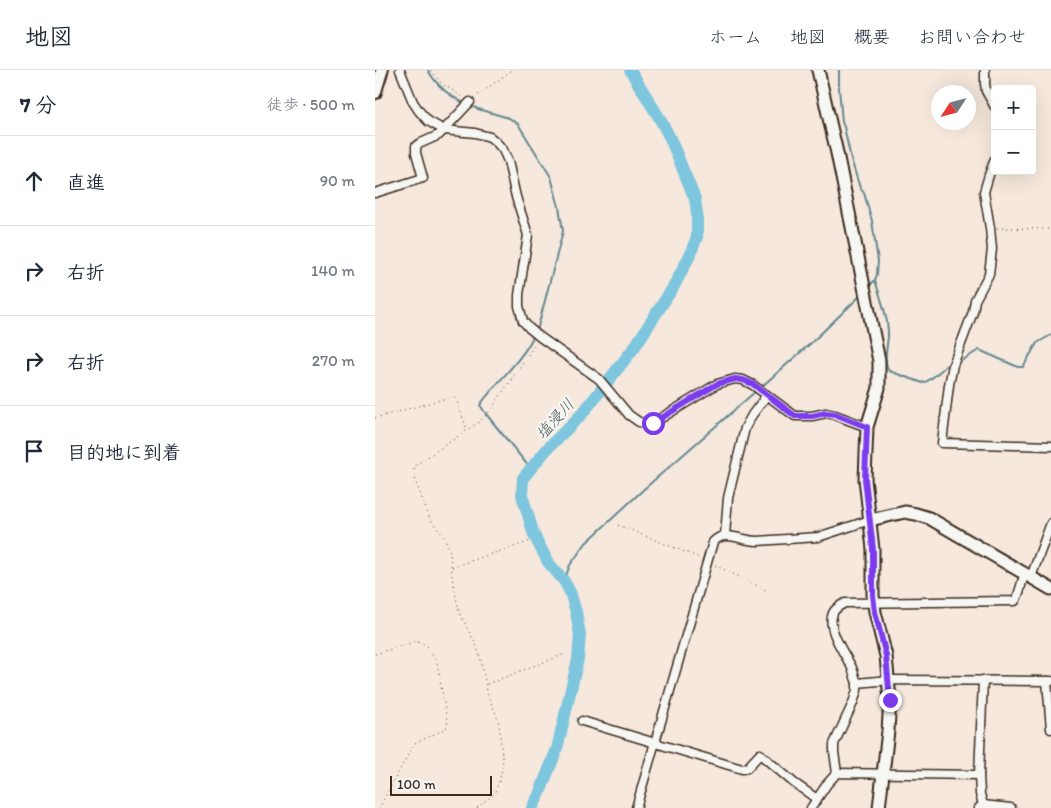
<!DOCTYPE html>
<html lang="ja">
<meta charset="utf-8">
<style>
:root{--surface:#fff;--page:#f6f6f7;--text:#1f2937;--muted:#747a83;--line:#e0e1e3}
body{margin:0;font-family:Itim,"Klee One",sans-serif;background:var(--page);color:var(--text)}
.controls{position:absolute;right:15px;top:15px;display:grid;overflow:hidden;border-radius:5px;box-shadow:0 5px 20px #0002}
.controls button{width:45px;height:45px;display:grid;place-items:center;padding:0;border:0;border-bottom:1px solid var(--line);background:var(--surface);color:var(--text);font:25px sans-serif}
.compass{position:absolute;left:556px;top:15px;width:45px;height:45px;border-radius:50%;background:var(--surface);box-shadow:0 5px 20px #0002;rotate:234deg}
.scale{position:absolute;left:15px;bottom:12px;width:102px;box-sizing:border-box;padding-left:5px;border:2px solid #3b2a1e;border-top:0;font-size:14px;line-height:18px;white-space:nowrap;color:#3b2a1e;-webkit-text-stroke:4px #f6f6f2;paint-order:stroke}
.stop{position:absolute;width:15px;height:15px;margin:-11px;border:4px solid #7c3aed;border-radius:50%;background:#fff}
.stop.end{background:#7c3aed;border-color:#fff;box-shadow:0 1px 5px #0008}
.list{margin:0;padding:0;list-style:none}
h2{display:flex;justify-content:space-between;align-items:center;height:65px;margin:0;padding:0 20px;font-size:21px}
h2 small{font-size:16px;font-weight:400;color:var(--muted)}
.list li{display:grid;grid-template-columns:32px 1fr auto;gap:15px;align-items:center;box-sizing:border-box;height:90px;padding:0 20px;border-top:1px solid var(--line)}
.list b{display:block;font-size:19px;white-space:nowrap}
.list em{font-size:16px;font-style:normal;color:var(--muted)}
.icon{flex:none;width:28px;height:28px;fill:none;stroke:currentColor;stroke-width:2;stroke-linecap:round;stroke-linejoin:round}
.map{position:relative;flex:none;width:676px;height:738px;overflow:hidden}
header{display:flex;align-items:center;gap:30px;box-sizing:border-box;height:70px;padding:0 25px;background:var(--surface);border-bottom:1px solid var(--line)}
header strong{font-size:24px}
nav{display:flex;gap:28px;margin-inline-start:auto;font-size:18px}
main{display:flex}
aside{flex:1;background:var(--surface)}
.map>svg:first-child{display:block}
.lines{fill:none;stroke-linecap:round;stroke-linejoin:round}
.stream{stroke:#638891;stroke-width:2}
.river{stroke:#7dc6de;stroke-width:12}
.street-casing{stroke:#3b2a1e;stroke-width:11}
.secondary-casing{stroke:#3b2a1e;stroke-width:15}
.path{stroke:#3b2a1e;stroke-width:1;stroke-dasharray:1 4;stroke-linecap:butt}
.street{stroke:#f6f6f2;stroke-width:8}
.secondary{stroke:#f6f6f2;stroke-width:11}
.route{stroke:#7c3aed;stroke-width:6}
.labels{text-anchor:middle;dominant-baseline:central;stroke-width:4.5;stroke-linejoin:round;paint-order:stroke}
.water-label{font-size:16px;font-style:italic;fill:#4f5958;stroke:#f6f6f2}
</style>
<header>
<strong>地図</strong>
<nav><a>ホーム</a><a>地図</a><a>概要</a><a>お問い合わせ</a></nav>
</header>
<main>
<aside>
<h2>7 分<small>徒歩 · 500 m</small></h2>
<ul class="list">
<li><svg class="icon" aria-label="ahead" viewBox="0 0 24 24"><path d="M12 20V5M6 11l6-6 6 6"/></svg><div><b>直進</b></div><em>90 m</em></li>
<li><svg class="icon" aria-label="right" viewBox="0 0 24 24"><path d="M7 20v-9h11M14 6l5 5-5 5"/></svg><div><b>右折</b></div><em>140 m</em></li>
<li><svg class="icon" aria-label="right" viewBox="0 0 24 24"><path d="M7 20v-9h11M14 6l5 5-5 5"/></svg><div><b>右折</b></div><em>270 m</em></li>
<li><svg class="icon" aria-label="arrive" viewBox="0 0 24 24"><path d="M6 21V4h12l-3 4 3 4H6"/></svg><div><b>目的地に到着</b></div></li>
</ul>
</aside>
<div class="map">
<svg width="676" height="738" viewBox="0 0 676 738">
<rect width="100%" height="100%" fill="#f6e8dc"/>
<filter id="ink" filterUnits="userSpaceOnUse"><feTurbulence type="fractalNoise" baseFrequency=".02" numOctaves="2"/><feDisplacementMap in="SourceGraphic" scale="10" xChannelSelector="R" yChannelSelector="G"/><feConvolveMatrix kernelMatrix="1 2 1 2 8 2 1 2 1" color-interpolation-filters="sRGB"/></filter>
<g filter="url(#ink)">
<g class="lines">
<!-- stream -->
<g class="stream">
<path d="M53,0c8,15 23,27 38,34"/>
<polyline points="464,0 464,18 467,52 469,57 476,89 485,118 489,123 497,151 503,191 502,204 500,210 494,216"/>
<polyline points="96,36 103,39 134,48 143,54 176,107 184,137 188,161 162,261"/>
<path d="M500,210c5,17 14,39 13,57 -1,11 -5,24 1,34l34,12c10,-3 19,-15 28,-21"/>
<polyline points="581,292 586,291 604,280 643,297 648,297 662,273 676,265"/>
<polyline points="385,318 436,273 486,225"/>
<path d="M155,398l-44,-54 -6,-9c17,-24 41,-43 54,-70"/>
<polyline points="189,511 195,495 211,473 269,419 381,321"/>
</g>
<!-- river -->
<polyline class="river" points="157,738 164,725 182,679 203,589 205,565 201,542 195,522 189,511 173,492 159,465 147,425 148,408 173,378 207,344 259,278 299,216 314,187 322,167 322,143 320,129 295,68 285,49 255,0"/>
<!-- street casing -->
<g class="street-casing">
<g id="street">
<polyline points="25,0 38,32 44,41 53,51 69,60 100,63 115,67 122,73 128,80 133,91 141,127 153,165 144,225 144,236 148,251 154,258 165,267 224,309 254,345 264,352 272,354 278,353 342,314 360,309 368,310 378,315 420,346 437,346 451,343 460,345 492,357"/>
<polyline points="610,0 610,14 611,21 620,37"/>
<polyline points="620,89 614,105 609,122 615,158 617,179 614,204 600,230 598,242 578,295 574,315 567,373 676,376"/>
<polyline points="0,123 48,108 41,83 41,76 44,74 64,65 95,32"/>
<polyline points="350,465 353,428 370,358 377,345 392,325"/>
<polyline points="656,507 676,453"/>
<polyline points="608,610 604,704 605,724 608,735"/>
<polyline points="672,611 676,659"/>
<path d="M482,613c-2,-5 -3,-10 -5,-15 -7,-14 -26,-39 -19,-55 2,-5 8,-8 12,-10l170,-2c5,-7 6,-19 10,-27"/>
<polyline points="207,651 367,699 372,698 385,684 419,713 442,729"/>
<polyline points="462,703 459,682 459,674 478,633 482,620 482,613 514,610 676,611"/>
<path d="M261,738l77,-266c12,-13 28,-1 44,-1l61,-4 52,-17"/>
<polyline points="436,738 452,714 462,703 604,705"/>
<polyline points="604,738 608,735 636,738"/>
</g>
</g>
<!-- secondary casing -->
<g class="secondary-casing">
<g id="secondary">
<polyline points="443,0 462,83 504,291 504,318 492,357 490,409 498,479 498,525 500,542 511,586 515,630 513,661 504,738"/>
<polyline points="0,23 7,0"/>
<polyline points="495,450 530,442 541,444 554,448 676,519"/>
</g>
</g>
<!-- path -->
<g class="path">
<polyline points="56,0 67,14 88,27"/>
<polyline points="99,28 137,0"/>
<polyline points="622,158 676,159"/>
<polyline points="0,348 80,326 92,359"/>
<polyline points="243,455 325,488"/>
<polyline points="340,495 393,521"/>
<polyline points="77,497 156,471"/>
<polyline points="0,584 38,572 46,572 52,576 62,593 73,656 66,661 40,673 34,683 4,738"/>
<polyline points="112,614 190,584"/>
<polyline points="102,738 119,724 124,712 128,695 124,654 121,644 113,626 106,590 102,577 85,544 83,537 77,506 75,482 70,468 55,449 41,413 39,400 41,395 104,352 115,341 161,273"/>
</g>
<!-- street -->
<use href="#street" class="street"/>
<!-- secondary -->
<use href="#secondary" class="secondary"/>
</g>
</g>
<g class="lines" filter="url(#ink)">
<!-- route -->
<polyline class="route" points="278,353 342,314 360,309 368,310 378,314 420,346 437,346 451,343 460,344 492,357 490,409 498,479 498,525 500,542 511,586 515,630"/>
</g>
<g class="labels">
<!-- water labels -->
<g class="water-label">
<text transform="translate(180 349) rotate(-48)">塩浸川</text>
</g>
</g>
</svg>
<div class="controls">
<button>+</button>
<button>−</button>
</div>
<svg class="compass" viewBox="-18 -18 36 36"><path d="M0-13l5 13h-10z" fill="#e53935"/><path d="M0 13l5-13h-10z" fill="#747a83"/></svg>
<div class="scale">100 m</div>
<div class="stop" style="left:278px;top:353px"></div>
<div class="stop end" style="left:515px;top:630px"></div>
</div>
</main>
